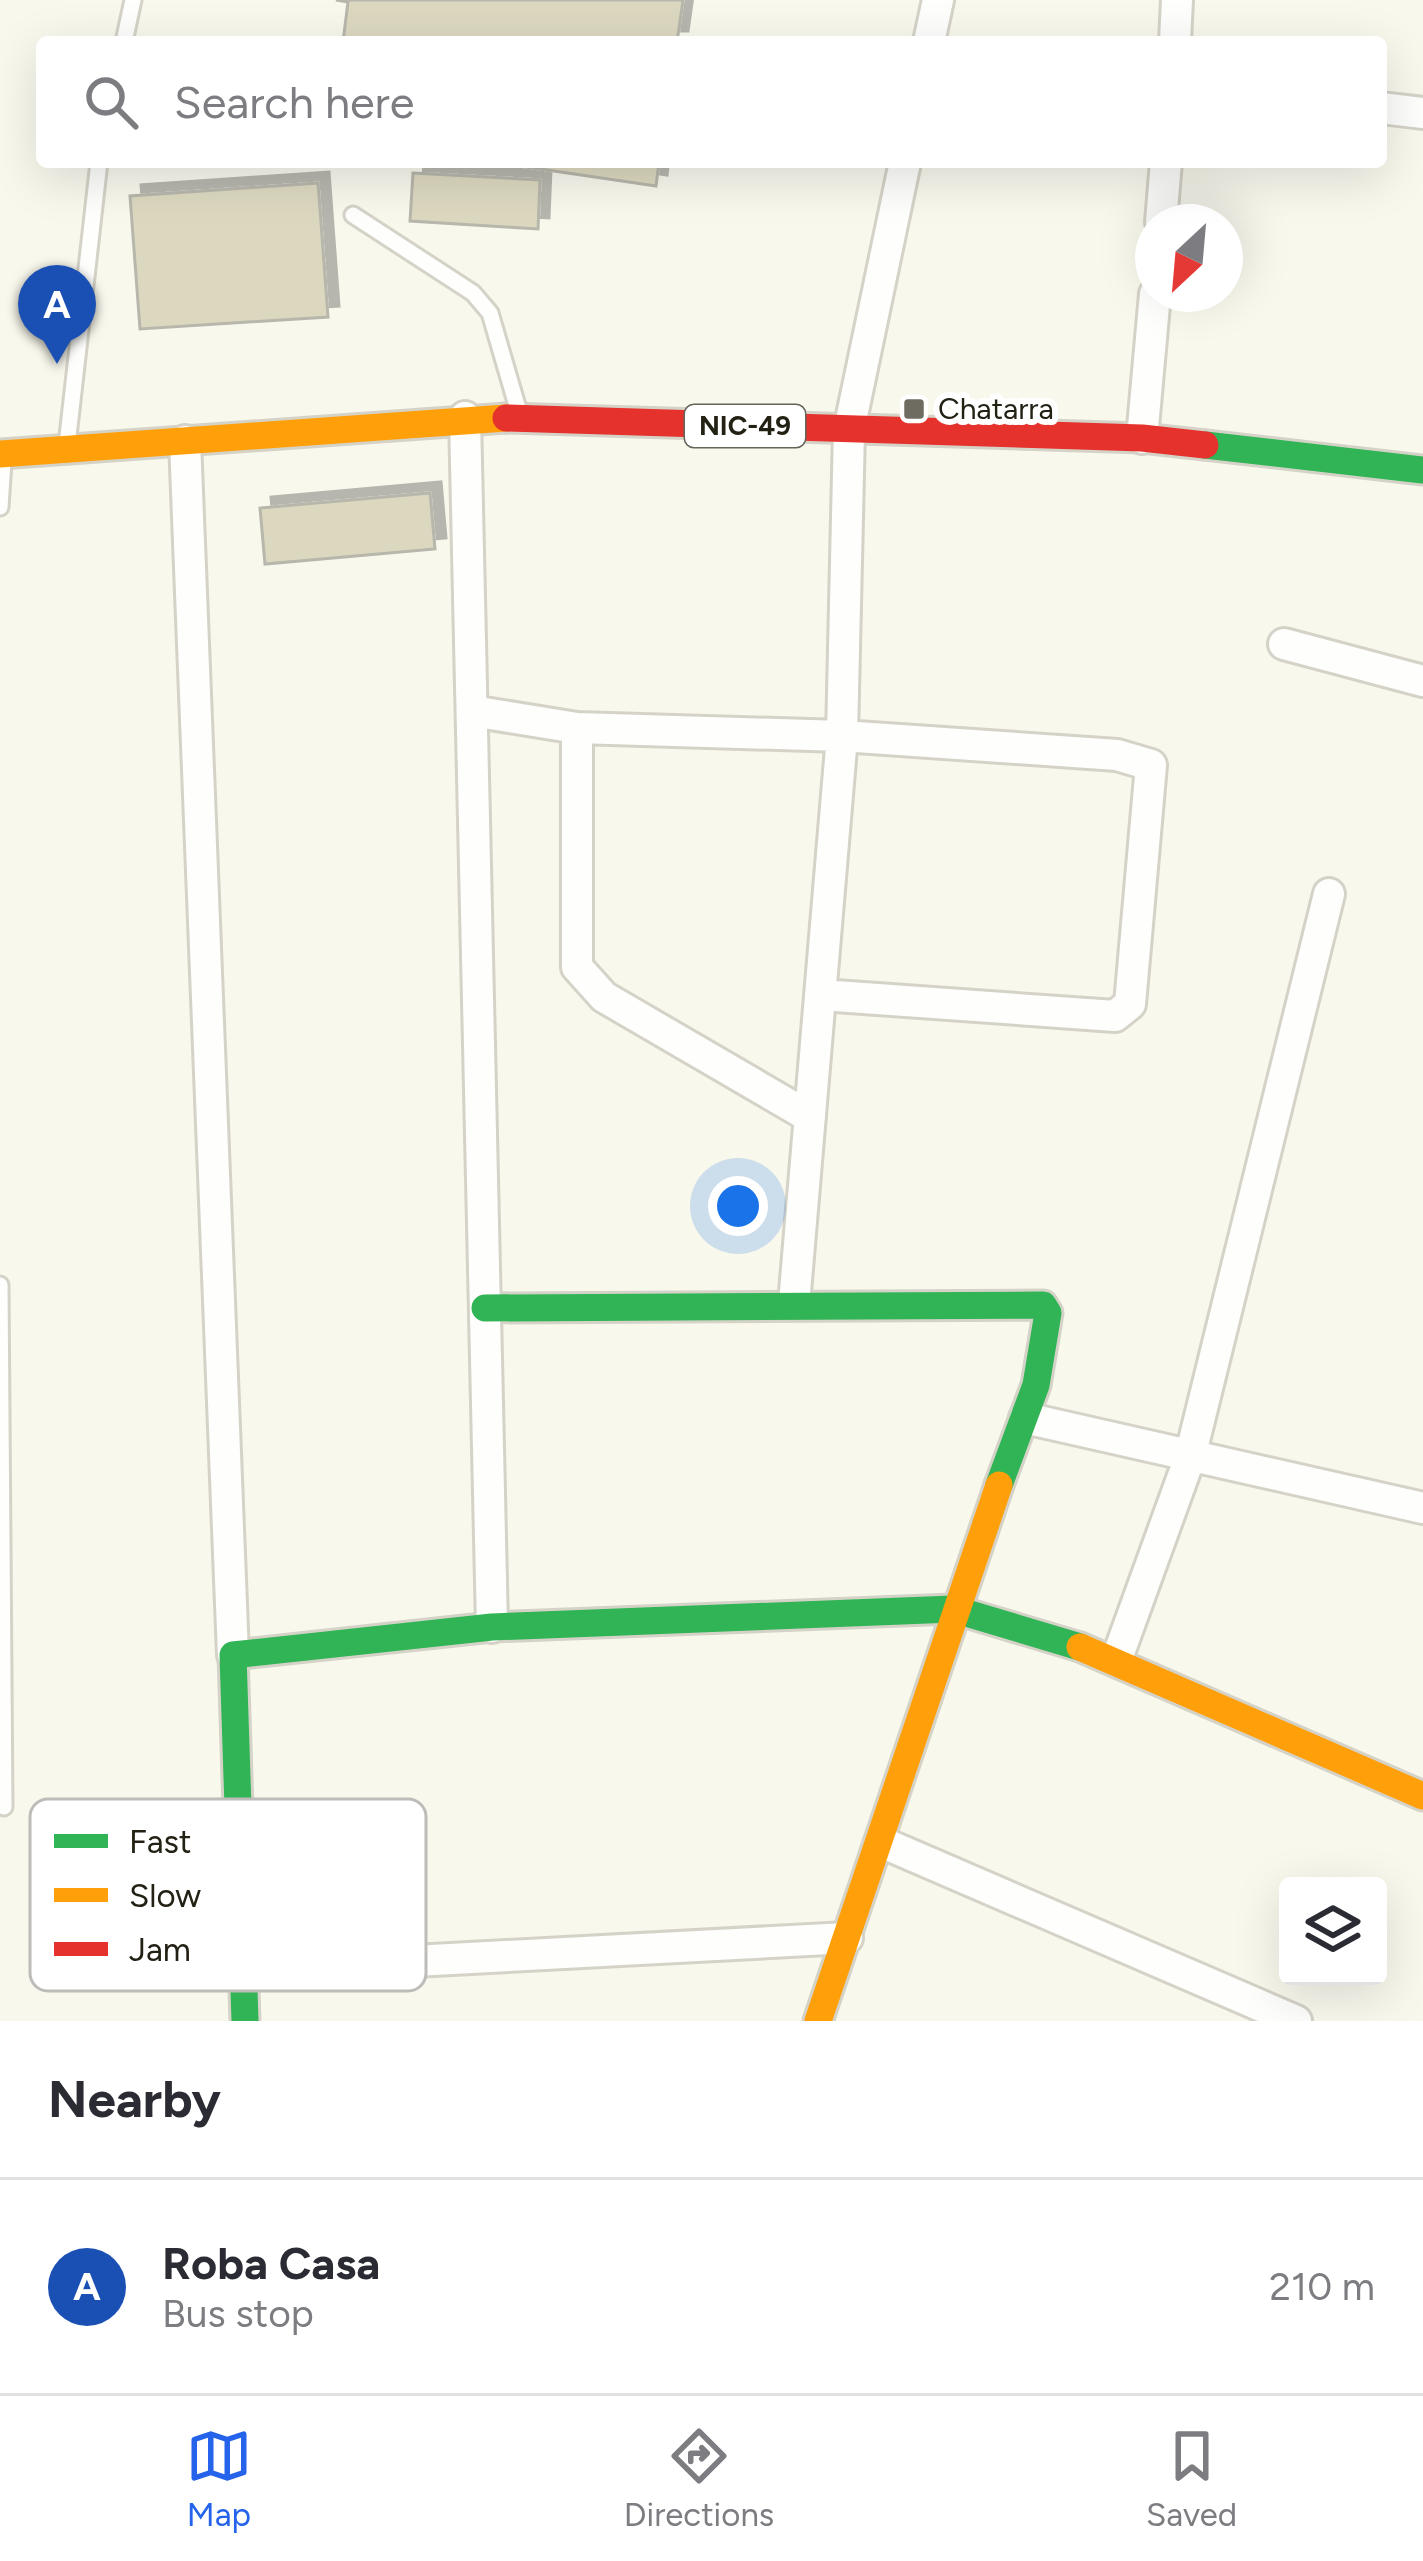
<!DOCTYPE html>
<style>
body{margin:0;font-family:Figtree,sans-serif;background:#f2f2f3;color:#2b2b33}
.controls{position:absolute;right:36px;bottom:36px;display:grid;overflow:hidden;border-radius:12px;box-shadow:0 12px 48px #0002}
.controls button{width:108px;height:108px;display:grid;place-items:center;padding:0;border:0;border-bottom:3px solid #e1e1e2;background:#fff;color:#2b2b33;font:60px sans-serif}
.compass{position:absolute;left:1135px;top:204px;width:108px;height:108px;border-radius:50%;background:#fff;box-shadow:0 12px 48px #0002;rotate:206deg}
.you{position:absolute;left:738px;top:1206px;width:42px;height:42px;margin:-30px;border:9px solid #fff;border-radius:50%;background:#1a73e8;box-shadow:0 0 0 18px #1a73e833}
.badge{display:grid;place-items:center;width:78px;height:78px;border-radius:50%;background:#2563eb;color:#fff;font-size:39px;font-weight:700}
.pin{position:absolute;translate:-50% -99px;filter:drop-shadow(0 3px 6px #0008)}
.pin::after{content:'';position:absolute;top:63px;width:42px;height:36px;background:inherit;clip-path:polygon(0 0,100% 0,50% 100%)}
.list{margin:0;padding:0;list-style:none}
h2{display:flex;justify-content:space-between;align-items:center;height:156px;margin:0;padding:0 48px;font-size:51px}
h2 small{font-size:39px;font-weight:400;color:#7c7c81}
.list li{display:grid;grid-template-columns:78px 1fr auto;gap:36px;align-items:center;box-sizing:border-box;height:216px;padding:0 48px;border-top:3px solid #e1e1e2}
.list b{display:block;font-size:45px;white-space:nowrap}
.list p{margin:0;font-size:39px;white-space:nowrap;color:#7c7c81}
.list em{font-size:39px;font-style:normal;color:#7c7c81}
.icon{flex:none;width:66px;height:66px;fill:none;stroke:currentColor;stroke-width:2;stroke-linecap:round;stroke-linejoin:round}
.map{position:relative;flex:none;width:1423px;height:2021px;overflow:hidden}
.search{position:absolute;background:#fff;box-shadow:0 12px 48px #0002;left:36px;right:36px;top:36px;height:132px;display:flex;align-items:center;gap:30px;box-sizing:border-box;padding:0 42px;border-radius:12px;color:#7c7c81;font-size:45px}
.sheet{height:372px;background:#fff}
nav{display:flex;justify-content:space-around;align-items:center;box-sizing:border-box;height:168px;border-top:3px solid #e1e1e2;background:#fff;font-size:33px;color:#7c7c81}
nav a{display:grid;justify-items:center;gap:6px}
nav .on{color:#2563eb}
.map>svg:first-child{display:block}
.building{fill:#dcd8c0;stroke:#b8b7ac;stroke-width:3;filter:url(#shadow)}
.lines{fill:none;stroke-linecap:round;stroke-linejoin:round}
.lane-casing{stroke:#d5d3c8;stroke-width:21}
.street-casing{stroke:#d5d3c8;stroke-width:36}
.fast-casing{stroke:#d5d3c8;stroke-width:33}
.slow-casing{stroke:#d5d3c8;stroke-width:33}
.jam-casing{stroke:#d5d3c8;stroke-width:33}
.lane{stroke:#fefefc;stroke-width:15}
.street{stroke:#fefefc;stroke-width:30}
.fast{stroke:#30b455;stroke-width:27}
.slow{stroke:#ff9f0a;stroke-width:27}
.jam{stroke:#e5322d;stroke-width:27}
.poi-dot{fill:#6e6c60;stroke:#fff;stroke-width:4.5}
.labels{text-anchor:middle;stroke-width:12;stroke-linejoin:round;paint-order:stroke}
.shield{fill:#fff;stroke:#65645a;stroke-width:3}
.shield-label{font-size:27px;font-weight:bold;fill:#232114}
.poi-label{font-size:30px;fill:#232114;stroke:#fff;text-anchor:start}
.key{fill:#fff;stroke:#bdbcb8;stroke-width:3}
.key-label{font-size:33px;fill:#232114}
</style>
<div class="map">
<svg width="1423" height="2021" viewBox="0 0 1423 2021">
<defs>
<filter id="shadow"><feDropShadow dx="11" dy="-11" stdDeviation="0" flood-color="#0004"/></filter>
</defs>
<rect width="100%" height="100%" fill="#f9f8ed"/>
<!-- building -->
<path class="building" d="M 336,0 L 683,0 L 677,42 L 343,42 L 348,2 Z
M 493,162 L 659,162 L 656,186 Z
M 413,173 L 540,180 L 538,229 L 410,221 Z
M 318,183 L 328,317 L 140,329 L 130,196 Z
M 430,493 L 435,549 L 265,564 L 260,508 Z"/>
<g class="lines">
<defs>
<path id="lane" d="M 124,42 L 133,0
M 353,215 L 473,293 L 490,313 L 518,409
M 67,445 L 99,162
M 0,507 L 3,462
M 0,1285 L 4,1807"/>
<path id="street" d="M 929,42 L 938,0
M 1175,42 L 1177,0
M 1381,108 L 1423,113
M 1161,222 L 1166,162
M 465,417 L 492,1627
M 1142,438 L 1155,294
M 185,441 L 233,1655
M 1284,644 L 1423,681
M 472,711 L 577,728 L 842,736 L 1117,755 L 1151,765 L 1130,1004 L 1115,1016 L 821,995
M 577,728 L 577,967 L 604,997 L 810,1117
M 794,1304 L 842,736 L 849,430 L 905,162
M 1025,1418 L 1423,1508
M 1116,1661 L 1190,1457 L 1329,894
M 881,1842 L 1296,2021
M 243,1970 L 847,1938"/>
<path id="fast" d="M 1205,445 L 1423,470
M 485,1308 L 1043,1305 L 1048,1313 L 1036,1385 L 999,1485
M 245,2021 L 233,1655 L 492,1627 L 953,1609 L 1080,1647"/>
<path id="slow" d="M 0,454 L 506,418
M 1080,1647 L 1423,1796
M 818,2021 L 999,1485"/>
<path id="jam" d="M 506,418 L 1142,438 L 1205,445"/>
</defs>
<!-- lane casing -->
<use href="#lane" class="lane-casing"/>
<!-- street casing -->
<use href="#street" class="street-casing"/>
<!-- fast casing -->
<use href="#fast" class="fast-casing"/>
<!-- slow casing -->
<use href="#slow" class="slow-casing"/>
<!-- jam casing -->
<use href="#jam" class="jam-casing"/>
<!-- lane -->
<use href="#lane" class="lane"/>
<!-- street -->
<use href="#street" class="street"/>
<!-- fast -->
<use href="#fast" class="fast"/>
<!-- slow -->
<use href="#slow" class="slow"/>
<!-- jam -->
<use href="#jam" class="jam"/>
</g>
<!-- markers -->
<rect class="poi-dot" x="902" y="397" width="24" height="24" rx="6"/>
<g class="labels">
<!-- shield labels -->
<rect class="shield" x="685" y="405" width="120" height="42" rx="9"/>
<g class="shield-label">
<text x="745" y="435">NIC-49</text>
</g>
<!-- poi labels -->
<g class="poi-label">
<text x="938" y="419">Chatarra</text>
</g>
</g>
<!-- legend -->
<rect x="30" y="1799" width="396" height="192" rx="18" class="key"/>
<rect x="54" y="1834" width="54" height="14" fill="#30b455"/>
<rect x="54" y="1888" width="54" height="14" fill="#ff9f0a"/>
<rect x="54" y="1942" width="54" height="14" fill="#e5322d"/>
<g class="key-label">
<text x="129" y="1853">Fast</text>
<text x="129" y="1907">Slow</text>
<text x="129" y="1961">Jam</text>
</g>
</svg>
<div class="controls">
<button><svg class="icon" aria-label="layers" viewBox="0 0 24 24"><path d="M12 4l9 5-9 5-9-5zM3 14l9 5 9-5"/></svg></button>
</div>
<svg class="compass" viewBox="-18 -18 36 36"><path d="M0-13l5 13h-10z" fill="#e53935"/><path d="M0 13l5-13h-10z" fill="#7c7c81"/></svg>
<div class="you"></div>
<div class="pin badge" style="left:57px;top:364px;background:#1a4fb4">A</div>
<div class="search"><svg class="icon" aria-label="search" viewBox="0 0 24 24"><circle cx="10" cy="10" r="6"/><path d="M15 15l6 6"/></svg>Search here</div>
</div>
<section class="sheet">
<h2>Nearby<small></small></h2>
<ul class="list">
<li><span class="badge" style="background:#1a4fb4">A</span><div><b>Roba Casa</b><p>Bus stop</p></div><em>210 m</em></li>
</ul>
</section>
<nav>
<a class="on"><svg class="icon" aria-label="map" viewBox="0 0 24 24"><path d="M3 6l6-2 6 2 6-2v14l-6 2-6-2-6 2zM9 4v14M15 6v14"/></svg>Map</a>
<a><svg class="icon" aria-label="directions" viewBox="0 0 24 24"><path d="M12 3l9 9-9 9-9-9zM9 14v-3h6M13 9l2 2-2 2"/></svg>Directions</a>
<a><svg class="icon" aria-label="saved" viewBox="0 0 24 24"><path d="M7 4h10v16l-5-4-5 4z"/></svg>Saved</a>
</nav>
